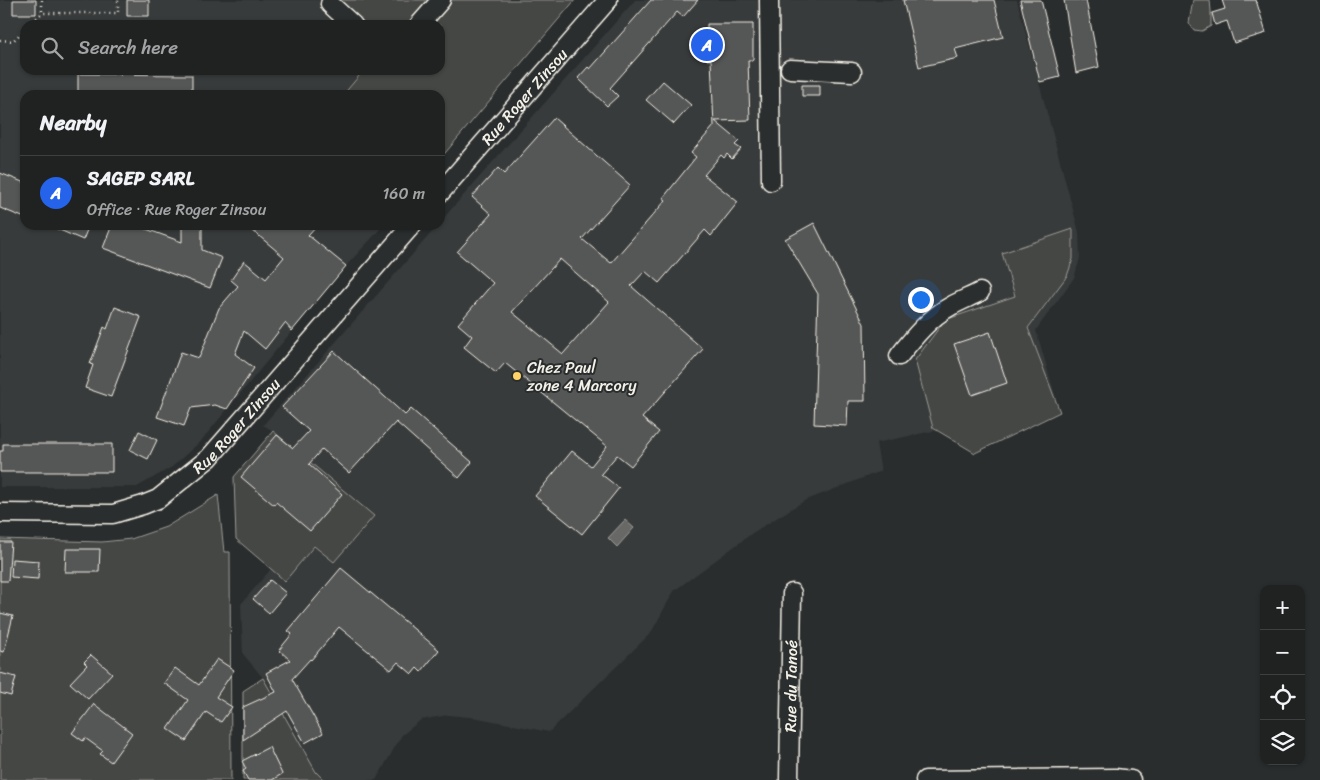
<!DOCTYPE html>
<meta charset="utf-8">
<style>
body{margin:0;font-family:Sriracha,sans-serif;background:#2d2f2f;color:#f1f3f6}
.controls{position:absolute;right:15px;bottom:15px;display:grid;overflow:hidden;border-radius:10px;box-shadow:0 1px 4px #0004}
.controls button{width:45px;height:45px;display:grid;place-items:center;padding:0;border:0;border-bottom:1px solid #3d3f40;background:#202222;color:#f1f3f6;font:25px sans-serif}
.you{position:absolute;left:920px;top:299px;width:18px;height:18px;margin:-12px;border:4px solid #fff;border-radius:50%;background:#1a73e8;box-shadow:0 0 0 8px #1a73e833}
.badge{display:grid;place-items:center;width:32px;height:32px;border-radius:50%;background:#2563eb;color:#fff;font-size:16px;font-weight:700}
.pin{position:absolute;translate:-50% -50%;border:2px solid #fff;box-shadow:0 1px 5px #0006}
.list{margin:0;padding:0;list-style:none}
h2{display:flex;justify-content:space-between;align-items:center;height:65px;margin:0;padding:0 20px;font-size:21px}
h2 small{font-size:16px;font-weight:400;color:#a2a4a5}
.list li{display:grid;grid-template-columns:32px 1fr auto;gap:15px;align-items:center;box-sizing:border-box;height:75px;padding:0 20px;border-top:1px solid #3d3f40}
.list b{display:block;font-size:19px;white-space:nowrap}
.list p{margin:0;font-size:16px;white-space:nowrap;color:#a2a4a5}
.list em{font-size:16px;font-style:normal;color:#a2a4a5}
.icon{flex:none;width:28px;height:28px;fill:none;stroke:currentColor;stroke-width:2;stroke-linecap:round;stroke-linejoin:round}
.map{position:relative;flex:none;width:1320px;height:780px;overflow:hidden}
.search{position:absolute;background:#202222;box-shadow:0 1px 4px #0004;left:20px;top:20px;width:425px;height:55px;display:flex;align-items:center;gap:12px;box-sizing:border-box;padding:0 18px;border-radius:15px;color:#a2a4a5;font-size:19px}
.panel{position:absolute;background:#202222;box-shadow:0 1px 4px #0004;left:20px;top:90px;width:425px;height:140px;border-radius:15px}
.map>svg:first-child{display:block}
.built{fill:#373a3a}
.green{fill:#444645;stroke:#9c9c96}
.water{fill:#676866;stroke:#9f9f9a}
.building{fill:#555756;stroke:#f4f1e8;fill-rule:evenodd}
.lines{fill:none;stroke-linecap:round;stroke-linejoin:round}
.minor-casing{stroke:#f4f1e8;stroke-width:21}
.path{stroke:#f4f1e8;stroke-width:2.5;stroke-dasharray:1 4;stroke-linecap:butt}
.minor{stroke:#2a2d2e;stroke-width:18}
.poi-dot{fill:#ffd166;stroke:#2a2d2e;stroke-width:2}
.labels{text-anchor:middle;stroke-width:4;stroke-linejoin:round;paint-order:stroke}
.street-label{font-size:16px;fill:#f4f1e8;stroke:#2a2d2e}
.poi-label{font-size:16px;fill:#f4f1e8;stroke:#2a2d2e;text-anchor:start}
</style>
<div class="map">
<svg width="1320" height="780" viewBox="0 0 1320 780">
<rect width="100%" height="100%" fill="#2a2d2e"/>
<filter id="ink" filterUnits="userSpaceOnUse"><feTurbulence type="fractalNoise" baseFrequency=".02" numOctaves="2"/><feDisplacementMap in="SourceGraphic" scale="10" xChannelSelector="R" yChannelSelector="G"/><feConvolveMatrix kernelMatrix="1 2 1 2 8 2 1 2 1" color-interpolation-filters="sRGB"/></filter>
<g filter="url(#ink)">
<!-- built -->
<path class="built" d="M 0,0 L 326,0 L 350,25 L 25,25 L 25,70 L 364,70 L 343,95 L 25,95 L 25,225 L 384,225 L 346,266 L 201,441 L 172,467 L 137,487 L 0,487 Z
M 635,0 L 1017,0 L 1079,232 L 1080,258 L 1074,278 L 1036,330 L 1060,412 L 975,453 L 938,430 L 876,443 L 881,471 L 804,501 L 754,532 L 674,591 L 651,633 L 549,732 L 478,718 L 448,715 L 421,720 L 402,735 L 376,780 L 324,780 L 316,772 L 263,678 L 243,654 L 241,604 L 271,569 L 285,580 L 315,546 L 334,562 L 373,517 L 273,431 L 263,425 L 438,225 L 440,225 L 440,222 Z"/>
<!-- green -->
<path class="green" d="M 332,0 L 431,0 L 409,25 L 361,25 Z
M 451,0 L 575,0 L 440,159 L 440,95 L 343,95 L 364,70 L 440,70 L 440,25 L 430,25 Z
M 1193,0 L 1210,0 L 1211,11 L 1211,26 L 1202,31 L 1194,30 L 1189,23 Z
M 1073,229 L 1073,259 L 1067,276 L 1028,328 L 1060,412 L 975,453 L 933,428 L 915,360 L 945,320 L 1015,296 L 1002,253 Z
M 273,431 L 374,516 L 334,562 L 314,546 L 285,581 L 236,539 L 234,477 Z
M 218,495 L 224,552 L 230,552 L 231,780 L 0,780 L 0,539 L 102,542 L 131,539 L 166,527 Z
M 263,678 L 316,772 L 324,780 L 243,780 L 243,691 Z"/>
<!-- water -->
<path class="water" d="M 625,520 L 634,528 L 617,547 L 608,538 Z"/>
<!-- building -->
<path class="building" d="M 13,0 L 36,0 L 36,14 L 13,14 Z
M 127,0 L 149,0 L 149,16 L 127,16 Z
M 651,0 L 698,0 L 683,17 L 677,12 L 610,88 L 618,96 L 607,106 L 578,78 L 588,67 L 590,69 Z
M 903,0 L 994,0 L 1003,37 L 955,49 L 958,58 L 919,67 Z
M 1020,0 L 1041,0 L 1060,77 L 1040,82 Z
M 1064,0 L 1086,0 L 1099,67 L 1076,73 Z
M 1222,0 L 1256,0 L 1266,33 L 1234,43 L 1227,21 L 1215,25 L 1212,13 L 1225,9 Z
M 707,24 L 753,24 L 753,60 L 748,60 L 750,120 L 715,121 L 739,141 L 735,145 L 741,149 L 732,159 L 727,154 L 724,158 L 721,155 L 704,175 L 738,202 L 711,236 L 705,230 L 659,283 L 645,271 L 631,286 L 703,349 L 642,418 L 659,432 L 631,466 L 617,455 L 601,474 L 619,488 L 582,534 L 535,496 L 572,451 L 591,466 L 607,446 L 505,363 L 496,373 L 464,347 L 472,336 L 458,324 L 493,283 L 457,252 L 491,214 L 472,197 L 498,168 L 504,174 L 554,118 L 630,185 L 582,239 L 611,263 L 666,200 L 663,198 L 696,157 L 691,153 L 714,126 L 711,60 L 707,60 ZM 560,259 L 609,302 L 563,354 L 512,312 Z
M 78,74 L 192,75 L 192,95 L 78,95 Z
M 663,81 L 691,105 L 674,124 L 646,100 Z
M 802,85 L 820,85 L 820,96 L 802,96 Z
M 0,173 L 25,183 L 25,218 L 0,208 Z
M 814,223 L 864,324 L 865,401 L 848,401 L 847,426 L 814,424 L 818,294 L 785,239 Z
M 48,225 L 89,225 L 83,240 Z
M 112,225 L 135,225 L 182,242 L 182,225 L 202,225 L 202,250 L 222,258 L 210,288 L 103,248 Z
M 246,225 L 317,225 L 308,235 L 346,266 L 292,331 L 285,323 L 265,349 L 244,331 L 235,354 L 254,368 L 227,409 L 215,405 L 191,408 L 184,426 L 157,417 L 181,352 L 199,358 L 219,308 L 238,286 L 231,280 L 244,261 L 266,279 L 284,257 Z
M 115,307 L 141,317 L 111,397 L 85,388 L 93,365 L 90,364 L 104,327 L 107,329 Z
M 990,332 L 1007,383 L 972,395 L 954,344 Z
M 334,351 L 405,415 L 411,409 L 472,462 L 459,478 L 396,422 L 349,473 L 322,449 L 309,464 L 342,494 L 310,531 L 276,502 L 274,505 L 241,477 L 277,435 L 293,448 L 309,431 L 282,407 Z
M 139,431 L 157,440 L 148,459 L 130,450 Z
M 3,444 L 112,444 L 112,472 L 0,472 L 0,451 L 3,451 Z
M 0,542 L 11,542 L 8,581 L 0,581 Z
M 66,549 L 100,549 L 99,572 L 65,572 Z
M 12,559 L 39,561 L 38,579 L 11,577 Z
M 341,568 L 439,650 L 421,672 L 417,668 L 412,674 L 398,662 L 391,670 L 339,627 L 311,660 L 310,659 L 292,679 L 323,733 L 305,743 L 287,711 L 243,740 L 243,707 L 276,692 L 266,673 L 290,660 L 279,650 L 292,634 L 288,631 Z
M 270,580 L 286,593 L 269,613 L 253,599 Z
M 0,613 L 13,616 L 4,652 L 0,651 Z
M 91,655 L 112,673 L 88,699 L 70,683 L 87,665 L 84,662 Z
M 217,659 L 234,670 L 216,697 L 232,707 L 221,722 L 206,712 L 186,741 L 168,729 L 188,700 L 164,683 L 175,668 L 199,685 Z
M 0,673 L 16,677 L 11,696 L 0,693 Z
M 94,704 L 132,733 L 111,762 L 100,754 L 103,751 L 85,738 L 83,741 L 72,733 Z
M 269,747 L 282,774 L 272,780 L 248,780 L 243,771 L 246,769 L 242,761 Z"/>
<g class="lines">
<defs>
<g id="minor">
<path d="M 769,0 L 771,181"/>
<path d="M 330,4 L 353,25"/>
<path d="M 419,25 L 441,0"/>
<path d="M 790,69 L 852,72"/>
<path id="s1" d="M 440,193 L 608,0"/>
<path d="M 899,356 C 913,338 930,317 951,306 C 960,301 970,297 980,292"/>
<path id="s2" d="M 0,513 L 113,514 L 143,505 L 158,499 L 209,458 L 412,225"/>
<path id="s3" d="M 789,780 L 792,593"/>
<path d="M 925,780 L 1115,778 L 1131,780"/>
</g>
</defs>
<!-- minor casing -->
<use href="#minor" class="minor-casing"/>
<!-- path -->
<path class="path" d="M 42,0 L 42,13
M 29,25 L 42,13 L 118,13 L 118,0
M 0,40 L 13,41 L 25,29"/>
<!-- minor -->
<use href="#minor" class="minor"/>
</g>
</g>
<!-- markers -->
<circle class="poi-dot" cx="517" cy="376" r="5"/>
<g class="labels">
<!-- street labels -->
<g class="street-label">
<text dy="6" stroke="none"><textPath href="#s1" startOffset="128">Rue Roger Zinsou</textPath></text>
<text dy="6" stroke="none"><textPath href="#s2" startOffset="268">Rue Roger Zinsou</textPath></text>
<text dy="6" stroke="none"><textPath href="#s3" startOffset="94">Rue du Tanoé</textPath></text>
</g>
<!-- poi labels -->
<g class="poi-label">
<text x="527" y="373">Chez Paul<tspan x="527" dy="18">zone 4 Marcory</tspan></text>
</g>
</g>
</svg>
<div class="controls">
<button>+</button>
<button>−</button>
<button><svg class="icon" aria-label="locate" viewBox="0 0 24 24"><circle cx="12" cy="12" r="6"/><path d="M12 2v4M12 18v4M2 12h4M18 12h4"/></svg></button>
<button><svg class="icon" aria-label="layers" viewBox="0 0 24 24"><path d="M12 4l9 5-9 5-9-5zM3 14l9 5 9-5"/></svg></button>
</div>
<div class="you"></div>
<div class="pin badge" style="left:707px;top:45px">A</div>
<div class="search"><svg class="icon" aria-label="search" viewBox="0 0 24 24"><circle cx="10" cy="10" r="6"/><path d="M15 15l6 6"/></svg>Search here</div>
<section class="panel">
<h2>Nearby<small></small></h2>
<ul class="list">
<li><span class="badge">A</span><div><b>SAGEP SARL</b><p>Office · Rue Roger Zinsou</p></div><em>160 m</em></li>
</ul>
</section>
</div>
